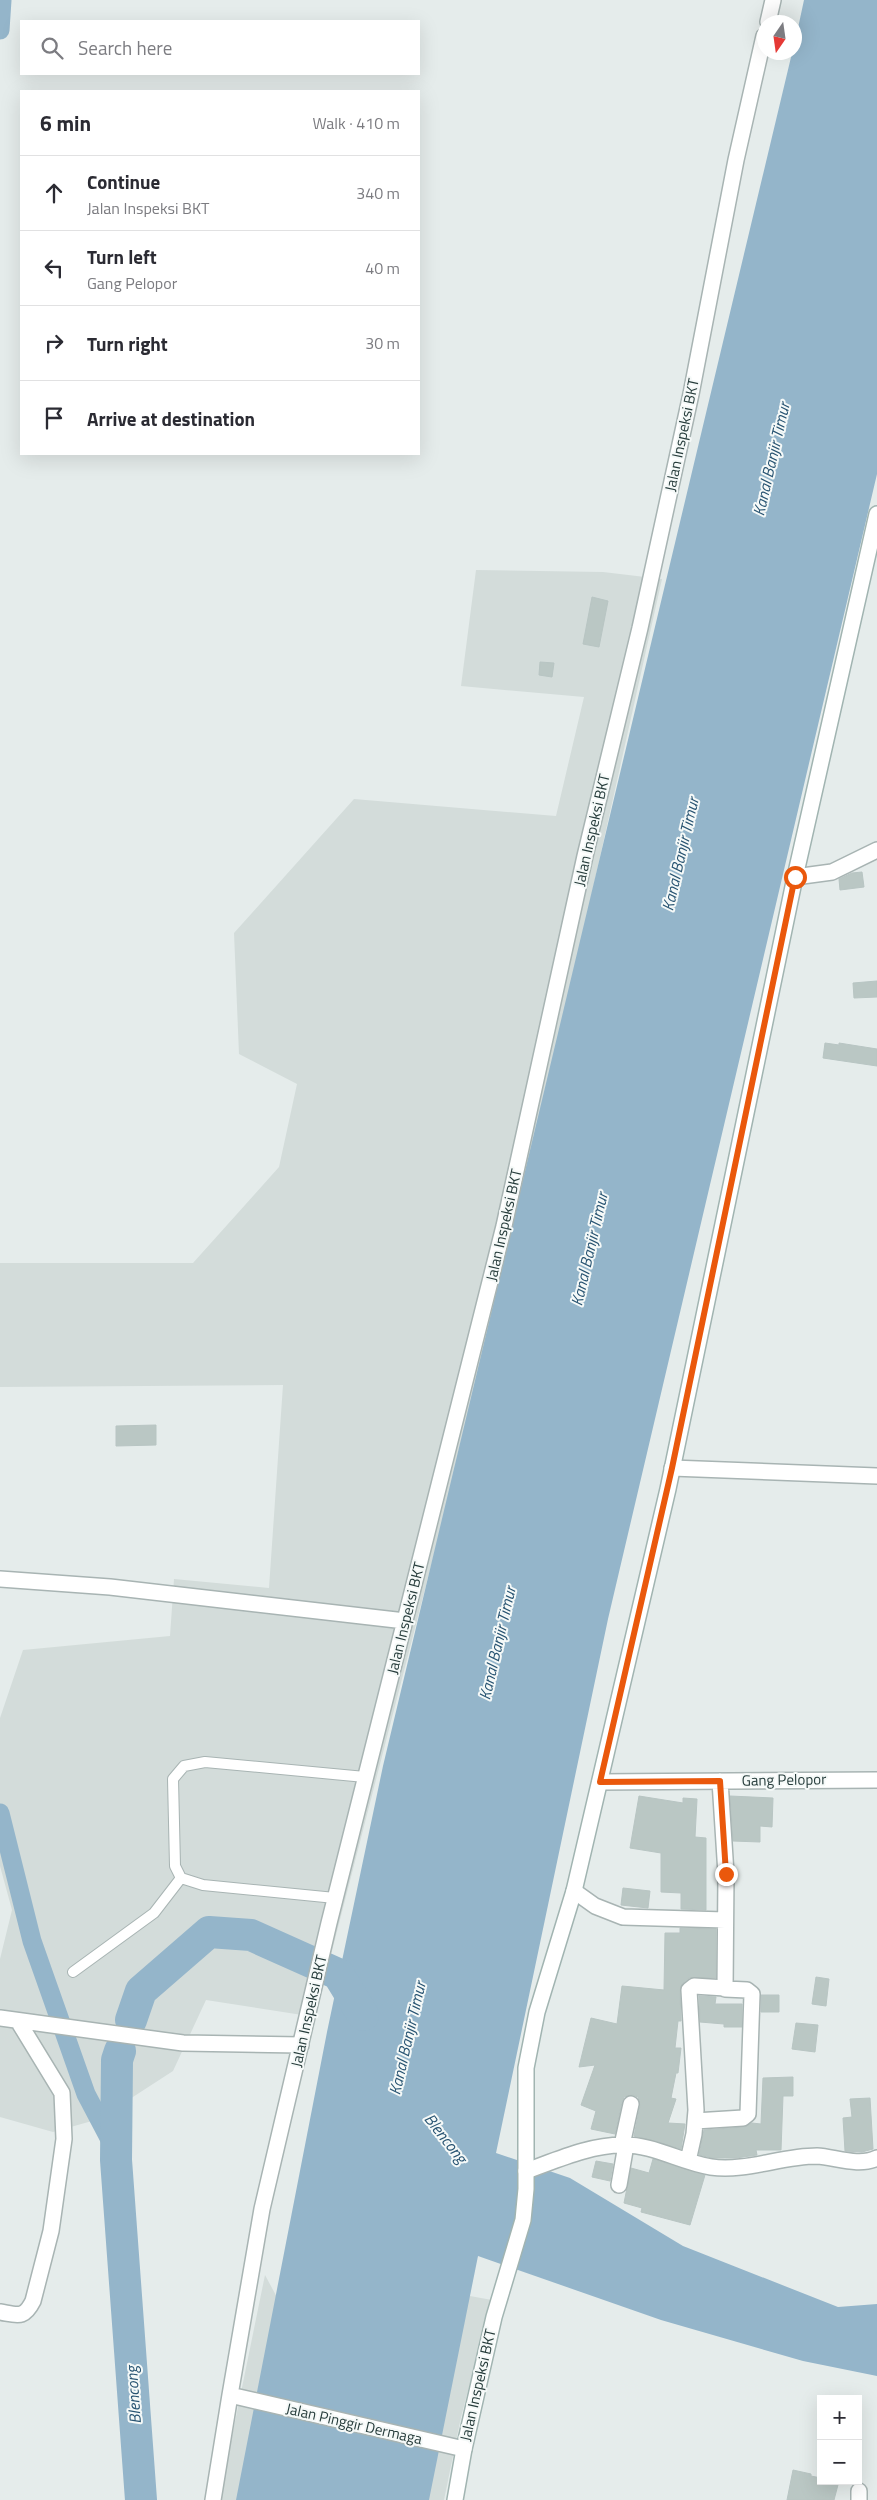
<!DOCTYPE html>
<meta charset="utf-8">
<style>
body{margin:0;font-family:"Titillium Web",sans-serif;background:#f7f7f7;color:#2b2b33}
.controls{position:absolute;right:15px;bottom:15px;display:grid;overflow:hidden;border-radius:0px;box-shadow:0 5px 20px #0002}
.controls button{width:45px;height:45px;display:grid;place-items:center;padding:0;border:0;border-bottom:1px solid #e1e1e2;background:#fff;color:#2b2b33;font:25px sans-serif}
.compass{position:absolute;left:757px;top:15px;width:45px;height:45px;border-radius:50%;background:#fff;box-shadow:0 5px 20px #0002;rotate:193deg}
.stop{position:absolute;width:15px;height:15px;margin:-11px;border:4px solid #ea580c;border-radius:50%;background:#fff}
.stop.end{background:#ea580c;border-color:#fff;box-shadow:0 1px 5px #0008}
.list{margin:0;padding:0;list-style:none}
h2{display:flex;justify-content:space-between;align-items:center;height:65px;margin:0;padding:0 20px;font-size:21px}
h2 small{font-size:16px;font-weight:400;color:#7c7c81}
.list li{display:grid;grid-template-columns:32px 1fr auto;gap:15px;align-items:center;box-sizing:border-box;height:75px;padding:0 20px;border-top:1px solid #e1e1e2}
.list b{display:block;font-size:19px;white-space:nowrap}
.list p{margin:0;font-size:16px;white-space:nowrap;color:#7c7c81}
.list em{font-size:16px;font-style:normal;color:#7c7c81}
.icon{flex:none;width:28px;height:28px;fill:none;stroke:currentColor;stroke-width:2;stroke-linecap:round;stroke-linejoin:round}
.map{position:relative;flex:none;width:877px;height:2500px;overflow:hidden}
.search{position:absolute;background:#fff;box-shadow:0 5px 20px #0002;left:20px;top:20px;width:400px;height:55px;display:flex;align-items:center;gap:12px;box-sizing:border-box;padding:0 18px;border-radius:0px;color:#7c7c81;font-size:19px}
.panel{position:absolute;background:#fff;box-shadow:0 5px 20px #0002;left:20px;top:90px;width:400px;height:365px;border-radius:0px}
.map>svg:first-child{display:block}
.built{fill:#d3dcda}
.water{fill:#94b5ca}
.lines{fill:none;stroke-linecap:round;stroke-linejoin:round}
.canal{stroke:#94b5ca;stroke-width:19}
.river{stroke:#94b5ca;stroke-width:32}
.building{fill:#bac7c4;stroke:#b8c5c3}
.lane-casing{stroke:#a8b4b3;stroke-width:12}
.street-casing{stroke:#a8b4b3;stroke-width:18}
.secondary-casing{stroke:#a1b4b1;stroke-width:18}
.lane{stroke:#fff;stroke-width:10}
.street{stroke:#fff;stroke-width:15}
.secondary{stroke:#fff;stroke-width:15}
.route{stroke:#ea580c;stroke-width:6}
.labels{text-anchor:middle;stroke-width:4;stroke-linejoin:round;paint-order:stroke}
.street-label{font-size:15px;fill:#263c3b;stroke:#f5f9f8}
.water-label{font-size:16px;font-style:italic;fill:#275371;stroke:#f5f9f8}
</style>
<div class="map">
<svg width="877" height="2500" viewBox="0 0 877 2500">
<rect width="100%" height="100%" fill="#e5eceb"/>
<!-- built -->
<path class="built" d="M 476,570 L 603,572 L 662,579 L 513,1247 L 315,2017 L 206,2000 L 173,2071 L 99,2119 L 53,2132 L 0,2117 L 0,1959 L 12,1910 L 0,1866 L 0,1718 L 23,1650 L 170,1636 L 174,1579 L 269,1588 L 283,1385 L 0,1387 L 0,1263 L 193,1263 L 279,1167 L 297,1084 L 239,1054 L 234,933 L 354,799 L 556,816 L 584,697 L 461,686 Z
M 265,2275 L 300,2340 L 438,2337 L 470,2296 L 492,2300 L 461,2417 L 444,2500 L 219,2500 Z"/>
<!-- water -->
<path class="water" d="M 804,0 L 877,0 L 877,474 L 608,1619 L 496,2153 L 570,2178 L 683,2246 L 838,2307 L 877,2304 L 877,2376 L 803,2361 L 661,2320 L 478,2256 L 429,2500 L 236,2500 L 327,2032 L 383,1766 L 792,53 L 794,52 L 795,42 Z"/>
<g class="lines">
<!-- canal -->
<path class="canal" d="M 0,30 L 2,0
M 0,1813 L 32,1941 L 86,2094 L 116,2151"/>
<!-- river -->
<path class="river" d="M 131,2020 L 141,1991 L 209,1932 L 251,1935 L 338,1974 L 363,2015
M 120,2051 L 117,2060 L 116,2160 L 141,2500"/>
</g>
<!-- building -->
<path class="building" d="M 592,597 L 608,601 L 599,647 L 583,644 Z
M 540,662 L 554,663 L 552,677 L 539,675 Z
M 862,872 L 864,887 L 840,890 L 839,879 L 852,873 Z
M 877,981 L 877,997 L 854,998 L 853,983 Z
M 825,1043 L 839,1045 L 839,1043 L 877,1049 L 877,1066 L 823,1058 Z
M 156,1425 L 156,1445 L 116,1446 L 116,1426 Z
M 639,1796 L 683,1803 L 683,1798 L 697,1799 L 695,1837 L 706,1838 L 706,1910 L 681,1909 L 681,1893 L 661,1892 L 661,1853 L 630,1848 Z
M 730,1796 L 773,1798 L 772,1827 L 760,1826 L 760,1842 L 733,1841 Z
M 623,1888 L 650,1891 L 648,1908 L 621,1905 Z
M 680,1928 L 716,1929 L 716,1978 L 689,1978 L 683,1983 L 680,1990 L 681,2021 L 678,2021 L 675,2048 L 681,2048 L 678,2073 L 676,2073 L 671,2098 L 676,2099 L 668,2123 L 685,2124 L 681,2149 L 634,2136 L 640,2106 L 638,2097 L 633,2095 L 624,2097 L 622,2102 L 615,2134 L 591,2129 L 596,2111 L 581,2105 L 595,2065 L 579,2067 L 591,2018 L 617,2024 L 622,1986 L 664,1990 L 665,1933 L 680,1933 Z
M 816,1977 L 829,1979 L 826,2006 L 812,2004 Z
M 761,1995 L 779,1995 L 779,2012 L 761,2012 Z
M 699,1996 L 716,1997 L 715,2004 L 742,2004 L 742,2027 L 724,2027 L 724,2024 L 700,2022 Z
M 796,2023 L 818,2025 L 815,2052 L 792,2049 Z
M 793,2077 L 793,2096 L 783,2096 L 781,2150 L 756,2150 L 757,2155 L 736,2158 L 712,2158 L 699,2155 L 704,2130 L 744,2127 L 752,2123 L 761,2124 L 763,2078 Z
M 870,2098 L 873,2149 L 862,2152 L 845,2151 L 843,2118 L 852,2117 L 850,2099 Z
M 653,2159 L 705,2175 L 690,2225 L 641,2212 L 642,2208 L 624,2203 L 631,2168 L 649,2173 Z
M 596,2161 L 613,2164 L 610,2181 L 592,2177 Z
M 793,2470 L 811,2474 L 811,2476 L 821,2478 L 821,2481 L 839,2481 L 834,2500 L 787,2500 Z"/>
<g class="lines">
<defs>
<path id="lane" d="M 181,1878 L 203,1885 L 335,1898
M 73,1972 L 154,1913 L 181,1878 L 175,1866 L 173,1779 L 184,1766 L 205,1762 L 365,1777"/>
<path id="street" d="M 768,22 L 773,0
M 795,877 L 832,872 L 877,850
M 672,1468 L 877,1476
M 0,1579 L 110,1587 L 405,1621
M 600,1782 L 877,1780
M 574,1891 L 595,1906 L 623,1917 L 725,1920
M 0,2018 L 183,2043 L 301,2045
M 695,2121 L 743,2118 L 748,2114 L 752,1994 L 747,1990 L 725,1989 L 726,1874 L 720,1781
M 622,2145 L 631,2104
M 688,2161 L 694,2134 L 696,2110 L 689,1990 L 694,1986 L 725,1988
M 526,2171 C 557,2160 590,2145 622,2145 C 653,2144 680,2162 711,2167 C 746,2172 781,2156 817,2156 C 835,2157 859,2167 877,2158
M 619,2185 L 626,2145
M 0,2312 C 18,2315 24,2319 33,2301 L 51,2231 L 64,2139 L 62,2093 L 18,2021
M 464,2449 L 230,2395 L 262,2209 L 329,1923 L 504,1226 L 585,856 L 640,628 L 691,394 L 736,160 L 764,36
M 213,2500 L 230,2395
M 859,2500 L 859,2491"/>
<path id="secondary" d="M 455,2500 L 464,2449 L 494,2317 L 523,2220 L 526,2189 L 526,2068 L 537,2012 L 574,1891 L 668,1489 L 795,877 L 877,514"/>
</defs>
<!-- lane casing -->
<use href="#lane" class="lane-casing"/>
<!-- street casing -->
<use href="#street" class="street-casing"/>
<!-- secondary casing -->
<use href="#secondary" class="secondary-casing"/>
<!-- lane -->
<use href="#lane" class="lane"/>
<!-- street -->
<use href="#street" class="street"/>
<!-- secondary -->
<use href="#secondary" class="secondary"/>
</g>
<g class="lines">
<!-- route -->
<path class="route" d="M 726,1874 L 720,1781 L 600,1782 L 672,1468 L 795,877"/>
</g>
<g class="labels">
<!-- street labels -->
<g class="street-label">
<text transform="translate(682 435) rotate(-78)" y="5">Jalan Inspeksi BKT</text>
<text transform="translate(592 830) rotate(-77)" y="5">Jalan Inspeksi BKT</text>
<text transform="translate(504 1225) rotate(-77)" y="5">Jalan Inspeksi BKT</text>
<text transform="translate(406 1618) rotate(-76)" y="5">Jalan Inspeksi BKT</text>
<text transform="translate(784 1780) rotate(-1)" y="5">Gang Pelopor</text>
<text transform="translate(309 2011) rotate(-77)" y="5">Jalan Inspeksi BKT</text>
<text transform="translate(478 2385) rotate(-77)" y="5">Jalan Inspeksi BKT</text>
<text transform="translate(354 2424) rotate(13)" y="5">Jalan Pinggir Dermaga</text>
</g>
<!-- water labels -->
<g class="water-label">
<text transform="translate(771 459) rotate(-77)" y="6">Kanal Banjir Timur</text>
<text transform="translate(680 854) rotate(-77)" y="6">Kanal Banjir Timur</text>
<text transform="translate(589 1249) rotate(-77)" y="6">Kanal Banjir Timur</text>
<text transform="translate(497 1643) rotate(-77)" y="6">Kanal Banjir Timur</text>
<text transform="translate(407 2038) rotate(-77)" y="6">Kanal Banjir Timur</text>
<text transform="translate(446 2138) rotate(52)" y="6">Blencong</text>
<text transform="translate(133 2395) rotate(-94)" y="6">Blencong</text>
</g>
</g>
</svg>
<div class="controls">
<button>+</button>
<button>−</button>
</div>
<svg class="compass" viewBox="-18 -18 36 36"><path d="M0-13l5 13h-10z" fill="#e53935"/><path d="M0 13l5-13h-10z" fill="#7c7c81"/></svg>
<div class="stop" style="left:795px;top:877px"></div>
<div class="stop end" style="left:726px;top:1874px"></div>
<div class="search"><svg class="icon" aria-label="search" viewBox="0 0 24 24"><circle cx="10" cy="10" r="6"/><path d="M15 15l6 6"/></svg>Search here</div>
<section class="panel">
<h2>6 min<small>Walk · 410 m</small></h2>
<ul class="list">
<li><svg class="icon" aria-label="ahead" viewBox="0 0 24 24"><path d="M12 20V5M6 11l6-6 6 6"/></svg><div><b>Continue</b><p>Jalan Inspeksi BKT</p></div><em>340 m</em></li>
<li><svg class="icon" aria-label="left" viewBox="0 0 24 24"><path d="M17 20v-9H6M10 6l-5 5 5 5"/></svg><div><b>Turn left</b><p>Gang Pelopor</p></div><em>40 m</em></li>
<li><svg class="icon" aria-label="right" viewBox="0 0 24 24"><path d="M7 20v-9h11M14 6l5 5-5 5"/></svg><div><b>Turn right</b></div><em>30 m</em></li>
<li><svg class="icon" aria-label="arrive" viewBox="0 0 24 24"><path d="M6 21V4h12l-3 4 3 4H6"/></svg><div><b>Arrive at destination</b></div></li>
</ul>
</section>
</div>
